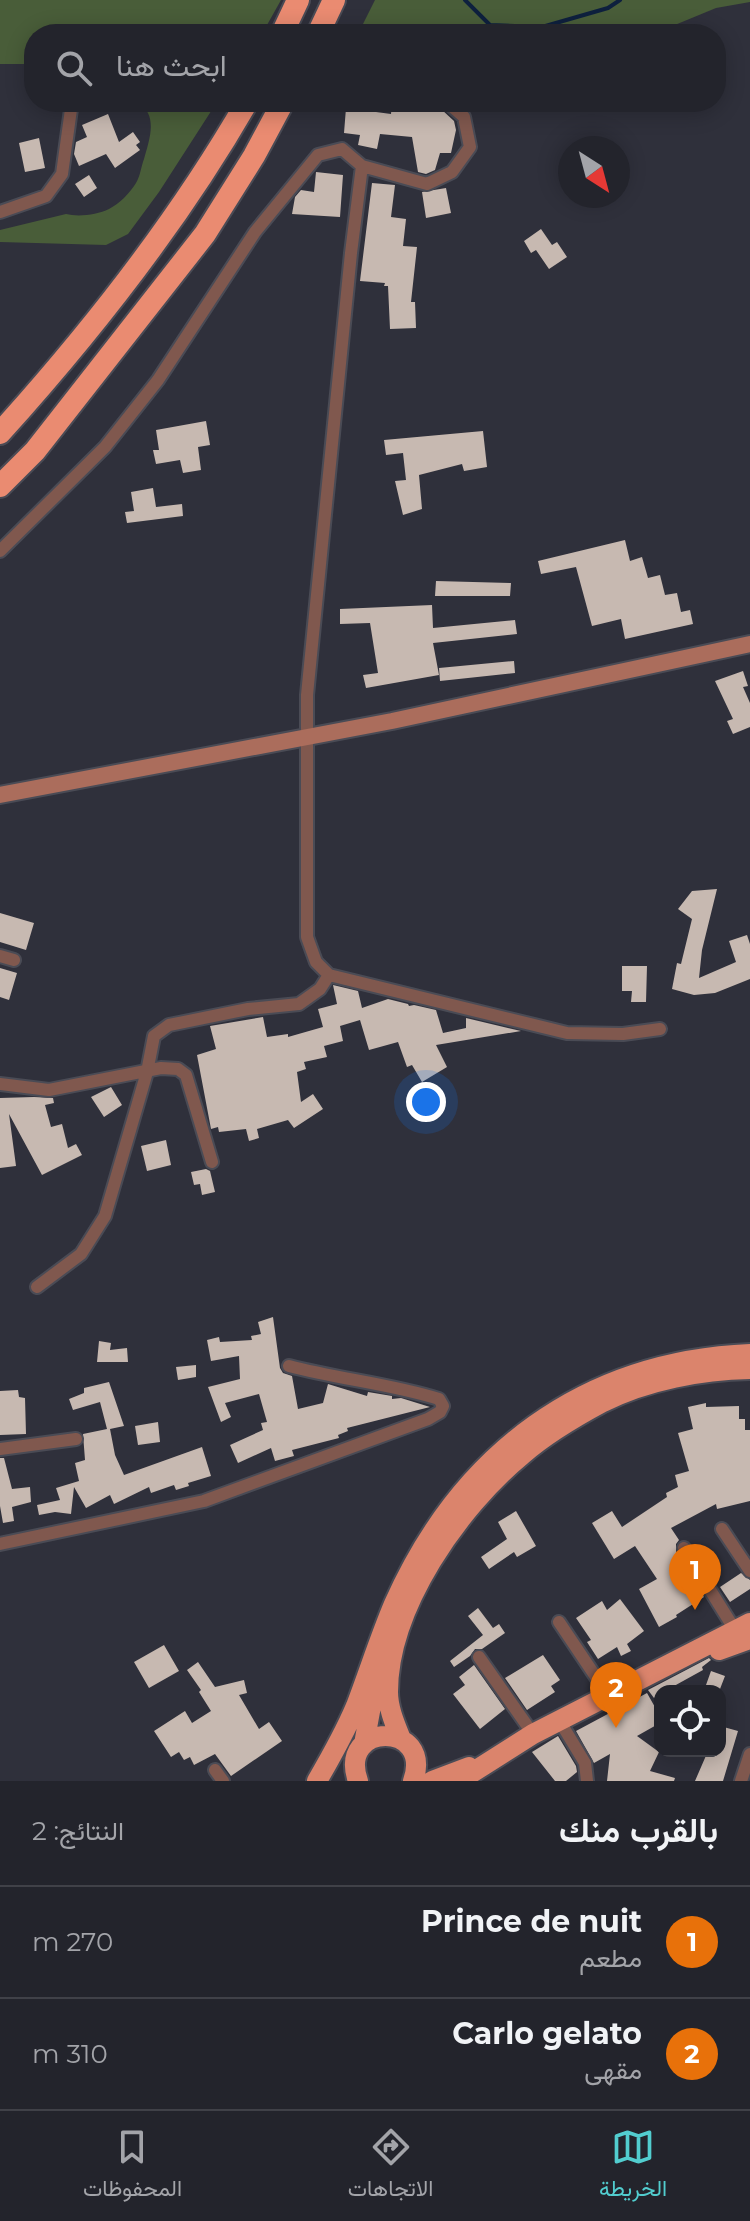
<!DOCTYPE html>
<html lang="ar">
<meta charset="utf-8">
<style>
body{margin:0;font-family:Montserrat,Vazirmatn,sans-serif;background:#2f3038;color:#f1f3f6;direction:rtl}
.controls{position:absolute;right:24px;bottom:24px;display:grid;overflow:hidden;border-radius:16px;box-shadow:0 4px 20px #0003}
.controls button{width:72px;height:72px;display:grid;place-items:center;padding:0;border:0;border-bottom:2px solid #404148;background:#23242c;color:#f1f3f6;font:40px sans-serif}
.compass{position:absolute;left:558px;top:136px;width:72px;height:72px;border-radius:50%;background:#23242c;box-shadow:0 4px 20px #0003;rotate:144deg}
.you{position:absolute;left:426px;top:1102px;width:28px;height:28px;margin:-20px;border:6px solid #fff;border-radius:50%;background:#1a73e8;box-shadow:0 0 0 12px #1a73e833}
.badge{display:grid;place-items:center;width:52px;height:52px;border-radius:50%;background:#52cdcf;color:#fff;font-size:26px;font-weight:700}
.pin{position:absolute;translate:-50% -66px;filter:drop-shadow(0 2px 4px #0008)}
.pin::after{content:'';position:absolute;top:42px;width:28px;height:24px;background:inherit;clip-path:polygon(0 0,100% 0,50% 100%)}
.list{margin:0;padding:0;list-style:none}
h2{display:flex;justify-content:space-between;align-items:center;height:104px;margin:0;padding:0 32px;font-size:34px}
h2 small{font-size:26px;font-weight:400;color:#a3a4a9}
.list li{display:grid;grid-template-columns:52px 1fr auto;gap:24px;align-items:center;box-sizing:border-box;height:112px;padding:0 32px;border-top:2px solid #404148}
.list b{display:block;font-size:30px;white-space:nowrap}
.list p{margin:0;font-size:26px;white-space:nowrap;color:#a3a4a9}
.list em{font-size:26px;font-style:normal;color:#a3a4a9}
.icon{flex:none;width:44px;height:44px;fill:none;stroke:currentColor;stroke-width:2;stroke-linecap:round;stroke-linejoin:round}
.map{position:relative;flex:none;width:750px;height:1781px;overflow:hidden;direction:ltr}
.search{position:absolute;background:#23242c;box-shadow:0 4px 20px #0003;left:24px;right:24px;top:24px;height:88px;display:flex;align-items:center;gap:20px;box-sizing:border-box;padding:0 28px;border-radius:32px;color:#a3a4a9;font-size:30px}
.sheet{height:328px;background:#23242c}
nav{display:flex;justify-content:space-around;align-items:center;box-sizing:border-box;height:112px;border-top:2px solid #404148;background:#23242c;font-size:22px;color:#a3a4a9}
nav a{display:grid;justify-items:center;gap:4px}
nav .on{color:#52cdcf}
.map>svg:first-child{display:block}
.green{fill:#495d39}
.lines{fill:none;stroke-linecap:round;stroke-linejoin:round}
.stream{stroke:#0e203e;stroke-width:4}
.building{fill:#c7b9b1}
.minor-casing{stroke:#4a4b55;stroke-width:16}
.secondary-casing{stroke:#4a4b55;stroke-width:20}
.trunk-casing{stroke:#4a4b55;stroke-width:24}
.motorway-casing{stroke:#4a4b55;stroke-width:26}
.minor{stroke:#80584e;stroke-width:12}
.secondary{stroke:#ab6d5c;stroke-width:16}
.trunk{stroke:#db846c;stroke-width:20}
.motorway{stroke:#ea8b71;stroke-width:22}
</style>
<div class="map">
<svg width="750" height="1781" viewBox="0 0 750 1781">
<rect width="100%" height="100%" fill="#2f303b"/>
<!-- green -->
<path class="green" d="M 0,0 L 281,0 L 262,34 L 34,34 L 34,64 L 0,64 Z
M 375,0 L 750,0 L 750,2 L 716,8 L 653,34 L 358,34 Z
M 138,102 L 217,102 L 159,192 L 128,234 L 106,245 L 0,242 L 0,230 L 66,214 C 78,217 97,215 109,209 C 119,204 130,193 136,183 C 140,177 141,167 144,159 C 149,140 159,116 138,102 Z"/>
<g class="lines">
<!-- stream -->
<path class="stream" d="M 465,0 L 490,25 L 542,27 L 608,8 L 620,0"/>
</g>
<!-- building -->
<path class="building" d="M 392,102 L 438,102 L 441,109 L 454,121 L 456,130 L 451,153 L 440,153 L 435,170 L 426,174 L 418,172 L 412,137 L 380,134 L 377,149 L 358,145 L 360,135 L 344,133 L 346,108 L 391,114 Z
M 108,114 L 119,142 L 133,132 L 140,142 L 136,145 L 140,150 L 115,168 L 106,154 L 79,166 L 74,154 L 76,142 L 87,137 L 82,125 Z
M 39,138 L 45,168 L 25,172 L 19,143 Z
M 316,172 L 343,175 L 340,217 L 292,214 L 295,197 L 301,190 L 314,192 Z
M 89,175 L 97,188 L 84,197 L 75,184 Z
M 372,183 L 395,185 L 391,217 L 406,219 L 403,246 L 417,247 L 411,302 L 415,302 L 416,328 L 390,329 L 388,286 L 384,286 L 385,283 L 360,281 Z
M 446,188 L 451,213 L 426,218 L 422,192 Z
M 541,229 L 552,245 L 557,242 L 567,257 L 549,269 L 536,250 L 531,253 L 524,241 Z
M 206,421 L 210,445 L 198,447 L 201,470 L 183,473 L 180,460 L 156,464 L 153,450 L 159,450 L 156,430 Z
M 483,431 L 487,467 L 464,471 L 462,464 L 419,475 L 422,509 L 403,515 L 395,481 L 406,480 L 403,453 L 386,455 L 384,440 Z
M 153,488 L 156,507 L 182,504 L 183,516 L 127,523 L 125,512 L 134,511 L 131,492 Z
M 625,540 L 630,561 L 642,557 L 648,578 L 660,575 L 665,595 L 677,593 L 681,612 L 690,610 L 693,624 L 625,639 L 621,619 L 592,626 L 576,567 L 541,574 L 538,561 Z
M 436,581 L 511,583 L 510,596 L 435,596 Z
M 432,605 L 433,628 L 515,620 L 517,634 L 433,643 L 439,675 L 366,688 L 363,675 L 378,673 L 370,623 L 340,624 L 340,609 Z
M 514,661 L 515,673 L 440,681 L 439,668 Z
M 743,671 L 748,686 L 743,687 L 750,703 L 750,727 L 733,734 L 727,721 L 733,719 L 715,681 Z
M 717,889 L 702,950 L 699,978 L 736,962 L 729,941 L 747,935 L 750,944 L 750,979 L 715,993 L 694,995 L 672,989 L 677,963 L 681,964 L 692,919 L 678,909 L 692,891 Z
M 0,913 L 34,923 L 26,950 L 0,942 Z
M 622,966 L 647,966 L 646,1002 L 631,1002 L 632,991 L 622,991 Z
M 0,968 L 17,973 L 9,1000 L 0,997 Z
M 333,985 L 358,991 L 362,1008 L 388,999 L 408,1004 L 409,1006 L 414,1005 L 436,1010 L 443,1033 L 466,1028 L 466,1018 L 521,1031 L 436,1045 L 447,1067 L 422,1082 L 412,1065 L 407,1067 L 398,1042 L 369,1050 L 360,1020 L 340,1026 L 343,1041 L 324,1046 L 327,1057 L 304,1062 L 306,1069 L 297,1072 L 301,1102 L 313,1094 L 323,1109 L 294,1128 L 288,1120 L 257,1129 L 259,1138 L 249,1141 L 246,1129 L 219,1132 L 218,1127 L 211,1129 L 197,1055 L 216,1049 L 210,1026 L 263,1017 L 267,1037 L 288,1034 L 288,1037 L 323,1027 L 318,1009 L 337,1004 Z
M 111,1087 L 122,1105 L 104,1117 L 91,1097 Z
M 34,1097 L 53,1098 L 54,1103 L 45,1105 L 51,1127 L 62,1124 L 68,1148 L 76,1144 L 82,1155 L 42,1175 L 9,1114 L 16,1166 L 0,1168 L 0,1098 Z
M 166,1140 L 171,1165 L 147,1171 L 141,1146 Z
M 206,1169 L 210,1171 L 215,1192 L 202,1195 L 200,1184 L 194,1185 L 191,1172 Z
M 273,1317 L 280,1368 L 283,1373 L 292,1376 L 298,1409 L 323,1403 L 328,1384 L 367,1396 L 368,1392 L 392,1396 L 392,1399 L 401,1398 L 430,1407 L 347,1428 L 348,1431 L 338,1435 L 339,1438 L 292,1450 L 294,1456 L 275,1461 L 271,1448 L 238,1463 L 230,1445 L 263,1430 L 261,1423 L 267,1422 L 259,1394 L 225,1403 L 231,1417 L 221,1422 L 208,1387 L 240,1379 L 239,1356 L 211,1361 L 207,1340 L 219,1337 L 220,1342 L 252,1340 L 251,1336 L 261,1334 L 258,1322 Z
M 99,1341 L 111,1343 L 110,1350 L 127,1348 L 128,1362 L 97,1362 Z
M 196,1365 L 196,1377 L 178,1380 L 176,1367 Z
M 109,1382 L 124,1426 L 110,1429 L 115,1455 L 124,1475 L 202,1447 L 211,1476 L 188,1483 L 189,1486 L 176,1490 L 174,1485 L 151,1493 L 149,1487 L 114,1504 L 110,1495 L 86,1508 L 74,1487 L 71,1514 L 55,1512 L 39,1515 L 37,1505 L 60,1500 L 56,1488 L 79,1481 L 75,1463 L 85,1460 L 83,1434 L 107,1429 L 100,1402 L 73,1410 L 69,1399 L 84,1393 L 84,1388 Z
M 18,1390 L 19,1397 L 25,1398 L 26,1434 L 0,1435 L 0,1391 Z
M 706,1403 L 706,1407 L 739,1406 L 739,1419 L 745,1419 L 745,1430 L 750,1430 L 750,1501 L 717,1509 L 716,1504 L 671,1528 L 679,1540 L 676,1544 L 676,1553 L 704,1597 L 676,1615 L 677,1617 L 659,1627 L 639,1589 L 657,1579 L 635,1546 L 614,1559 L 592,1523 L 612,1511 L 622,1527 L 667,1497 L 666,1493 L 678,1487 L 675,1475 L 689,1471 L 678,1433 L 693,1429 L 688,1407 Z
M 158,1422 L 160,1442 L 138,1445 L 135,1426 Z
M 0,1458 L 4,1458 L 12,1489 L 30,1487 L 31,1502 L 12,1507 L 14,1521 L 3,1523 L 0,1506 Z
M 516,1511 L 536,1546 L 517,1557 L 514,1552 L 489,1569 L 481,1557 L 507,1539 L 498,1522 Z
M 741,1573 L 750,1580 L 750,1589 L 730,1602 L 720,1587 Z
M 620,1599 L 644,1631 L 627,1644 L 631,1651 L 621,1656 L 617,1647 L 598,1659 L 587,1642 L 591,1640 L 576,1618 L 602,1601 L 607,1610 Z
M 478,1608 L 493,1628 L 499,1624 L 505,1633 L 482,1649 L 475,1649 L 470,1656 L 454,1667 L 450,1661 L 483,1635 L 468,1616 Z
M 164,1645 L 179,1671 L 149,1688 L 134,1662 Z
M 543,1655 L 560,1680 L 551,1686 L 555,1692 L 527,1710 L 505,1678 Z
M 709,1658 L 711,1660 L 702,1667 L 703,1670 L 665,1691 L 660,1691 L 660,1694 L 654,1698 L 648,1690 Z
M 198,1662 L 215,1687 L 244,1680 L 247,1693 L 239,1695 L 259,1729 L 269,1722 L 282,1741 L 231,1776 L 215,1754 L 194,1765 L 190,1757 L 184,1760 L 179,1752 L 171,1757 L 154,1731 L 185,1711 L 192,1723 L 211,1711 L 199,1692 L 201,1690 L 187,1670 Z
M 474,1665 L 505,1709 L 480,1729 L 453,1694 L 465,1685 L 459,1677 Z
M 711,1671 L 725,1676 L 720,1689 L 706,1685 Z
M 647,1693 L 660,1716 L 660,1723 L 637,1736 L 659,1752 L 650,1771 L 675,1778 L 674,1781 L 607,1781 L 610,1754 L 594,1763 L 576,1731 Z
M 720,1726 L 738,1731 L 723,1781 L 695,1781 L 708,1751 L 720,1751 Z
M 558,1736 L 576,1766 L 577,1772 L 566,1781 L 555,1781 L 532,1752 Z"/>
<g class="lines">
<defs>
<path id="minor" d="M 362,166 L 427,184 L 452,172 L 470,147 L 464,117 L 447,102
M 0,212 L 46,196 L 62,174 L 72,102
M 0,551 L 105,447 L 158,380 L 255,232 L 318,155 L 342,149 L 362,166 L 351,253 L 307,695 L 307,937 L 316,962 L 329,975 L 567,1033 L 623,1034 L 660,1029
M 0,956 L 14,960
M 0,1084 L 49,1090 L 161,1068 L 178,1069 L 186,1075 L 212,1162
M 37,1287 L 81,1254 L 105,1216 L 147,1072 L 154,1036 L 169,1025 L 248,1009 L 299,1004 L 320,989 L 329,975
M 0,1449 L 76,1439
M 722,1529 L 750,1571
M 0,1544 L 204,1501 L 428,1419 L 440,1412 L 443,1406 L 439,1399 C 392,1384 338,1379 289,1366
M 684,1548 L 735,1630
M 559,1622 L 608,1695
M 479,1657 L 533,1734
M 559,1720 L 585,1763 L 587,1781
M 215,1770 L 223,1781
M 741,1781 L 750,1754"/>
<path id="secondary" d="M 0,795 L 392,721 L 750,644"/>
<path id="trunk" d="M 719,1650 L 750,1639
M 401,1739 C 395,1724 388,1708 388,1692 C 388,1607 459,1507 522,1455 C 546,1434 575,1417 603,1402 C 647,1380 701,1370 750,1369
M 364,1744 L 376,1679
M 317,1781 C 331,1757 345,1732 356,1706 C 369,1672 380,1637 394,1604 C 461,1453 584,1361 750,1354
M 358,1781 C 337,1721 434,1721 413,1781
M 432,1781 L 469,1767
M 459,1781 L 533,1734 L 750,1623"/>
<path id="motorway" d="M 282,34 L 298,0
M 318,34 L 334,0
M 0,433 C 93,330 178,222 247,102
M 0,486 L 35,451 L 205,234 L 254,156 L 283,102"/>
</defs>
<!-- minor casing -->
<use href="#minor" class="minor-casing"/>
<!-- secondary casing -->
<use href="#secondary" class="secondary-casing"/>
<!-- trunk casing -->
<use href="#trunk" class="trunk-casing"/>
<!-- motorway casing -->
<use href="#motorway" class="motorway-casing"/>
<!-- minor -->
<use href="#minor" class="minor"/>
<!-- secondary -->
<use href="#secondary" class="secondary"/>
<!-- trunk -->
<use href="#trunk" class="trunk"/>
<!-- motorway -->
<use href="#motorway" class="motorway"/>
</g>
</svg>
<div class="controls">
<button><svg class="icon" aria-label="locate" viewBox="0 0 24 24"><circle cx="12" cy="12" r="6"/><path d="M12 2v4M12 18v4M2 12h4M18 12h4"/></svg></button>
</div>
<svg class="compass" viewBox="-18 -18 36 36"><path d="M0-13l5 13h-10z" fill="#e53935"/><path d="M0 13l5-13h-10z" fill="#a3a4a9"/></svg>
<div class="you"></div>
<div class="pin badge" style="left:695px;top:1610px;background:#e8710a">1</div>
<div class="pin badge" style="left:616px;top:1728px;background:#e8710a">2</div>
<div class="search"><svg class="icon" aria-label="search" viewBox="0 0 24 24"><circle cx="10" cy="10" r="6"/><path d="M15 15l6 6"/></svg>ابحث هنا</div>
</div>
<section class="sheet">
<h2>بالقرب منك<small>النتائج: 2</small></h2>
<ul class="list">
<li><span class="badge" style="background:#e8710a">1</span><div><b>Prince de nuit</b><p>مطعم</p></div><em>270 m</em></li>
<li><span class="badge" style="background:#e8710a">2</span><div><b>Carlo gelato</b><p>مقهى</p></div><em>310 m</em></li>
</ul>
</section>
<nav>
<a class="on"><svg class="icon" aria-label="map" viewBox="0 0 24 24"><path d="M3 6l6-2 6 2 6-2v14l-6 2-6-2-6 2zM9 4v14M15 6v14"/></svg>الخريطة</a>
<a><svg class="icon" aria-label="directions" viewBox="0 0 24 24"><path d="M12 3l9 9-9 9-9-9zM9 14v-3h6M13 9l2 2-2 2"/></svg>الاتجاهات</a>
<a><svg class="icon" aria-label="saved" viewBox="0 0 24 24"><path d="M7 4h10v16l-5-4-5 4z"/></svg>المحفوظات</a>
</nav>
